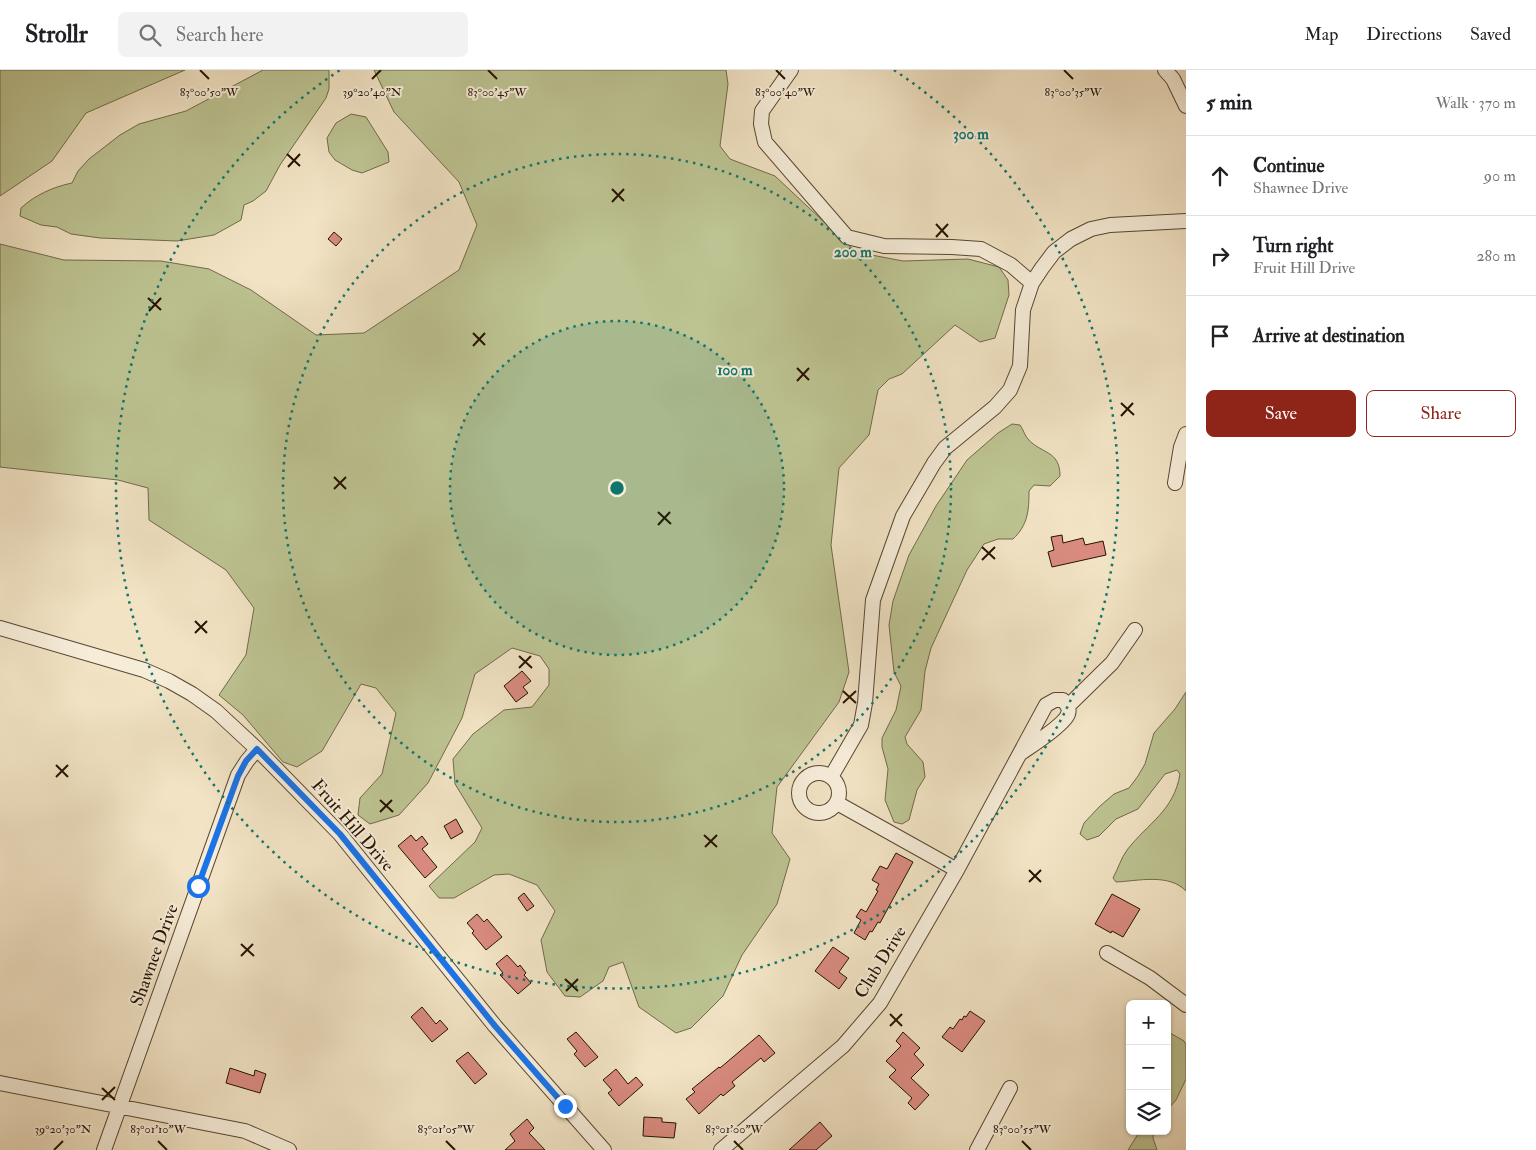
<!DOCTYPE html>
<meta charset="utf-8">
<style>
body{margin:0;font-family:"IM FELL Double Pica",serif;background:#f2f2f2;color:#202124}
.controls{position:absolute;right:15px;bottom:15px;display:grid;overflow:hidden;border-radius:8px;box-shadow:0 1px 4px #0004}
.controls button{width:45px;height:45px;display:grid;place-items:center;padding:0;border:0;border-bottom:1px solid #e0e0e0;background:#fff;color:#202124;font:25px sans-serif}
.stop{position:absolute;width:15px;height:15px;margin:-11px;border:4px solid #1a73e8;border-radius:50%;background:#fff}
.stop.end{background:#1a73e8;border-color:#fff;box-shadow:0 1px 5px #0008}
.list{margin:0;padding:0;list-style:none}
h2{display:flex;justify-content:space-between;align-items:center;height:65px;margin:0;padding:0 20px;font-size:21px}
h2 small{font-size:16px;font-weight:400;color:#757577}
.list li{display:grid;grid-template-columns:32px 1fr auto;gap:15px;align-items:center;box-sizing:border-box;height:80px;padding:0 20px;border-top:1px solid #e0e0e0}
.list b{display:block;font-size:19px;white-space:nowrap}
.list p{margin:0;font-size:16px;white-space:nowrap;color:#757577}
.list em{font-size:16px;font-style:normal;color:#757577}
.actions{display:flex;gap:10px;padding:15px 20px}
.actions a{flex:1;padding:11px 0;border:1px solid #8f2418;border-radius:8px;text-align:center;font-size:18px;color:#8f2418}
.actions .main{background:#8f2418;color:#fff}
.icon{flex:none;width:28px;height:28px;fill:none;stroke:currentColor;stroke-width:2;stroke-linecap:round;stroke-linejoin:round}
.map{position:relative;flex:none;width:1186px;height:1080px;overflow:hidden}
header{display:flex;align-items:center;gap:30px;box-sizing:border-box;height:70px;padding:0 25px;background:#fff;border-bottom:1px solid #e0e0e0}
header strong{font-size:24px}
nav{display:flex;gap:28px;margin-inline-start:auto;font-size:18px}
.search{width:350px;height:45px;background:#f2f2f2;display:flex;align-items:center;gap:12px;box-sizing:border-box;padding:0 18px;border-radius:8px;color:#757577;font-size:19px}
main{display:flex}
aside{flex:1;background:#fff}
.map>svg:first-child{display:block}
.green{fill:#bdc392;stroke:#716a4a}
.building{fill:#d98b7f;stroke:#251201}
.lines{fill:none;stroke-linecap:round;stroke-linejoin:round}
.minor-casing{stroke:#584632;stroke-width:16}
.minor{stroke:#f6edd9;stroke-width:14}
.route{stroke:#1a73e8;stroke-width:6}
.ticks{fill:none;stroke:#251201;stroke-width:2}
.ring{fill:none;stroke:#0f766e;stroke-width:2.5;stroke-dasharray:2.5 5}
.labels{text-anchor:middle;stroke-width:4;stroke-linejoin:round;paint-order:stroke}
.street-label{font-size:18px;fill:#251201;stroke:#f6edd9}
.ticks-label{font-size:12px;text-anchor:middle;fill:#251201;stroke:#f6edd9;stroke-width:4;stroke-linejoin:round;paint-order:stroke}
.centre{fill:#0f766e;stroke:#f6edd9;stroke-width:2.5}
.ring-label{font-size:15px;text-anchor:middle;font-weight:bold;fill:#0f766e;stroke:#f6edd9;stroke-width:4;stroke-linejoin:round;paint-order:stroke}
</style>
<header>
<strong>Strollr</strong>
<div class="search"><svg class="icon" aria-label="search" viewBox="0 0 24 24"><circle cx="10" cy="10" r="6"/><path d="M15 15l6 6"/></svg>Search here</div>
<nav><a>Map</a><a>Directions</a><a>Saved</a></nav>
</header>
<main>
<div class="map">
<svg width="1186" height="1080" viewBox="0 0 1186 1080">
<rect width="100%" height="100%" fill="#f1e3c4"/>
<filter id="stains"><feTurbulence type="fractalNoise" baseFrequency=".004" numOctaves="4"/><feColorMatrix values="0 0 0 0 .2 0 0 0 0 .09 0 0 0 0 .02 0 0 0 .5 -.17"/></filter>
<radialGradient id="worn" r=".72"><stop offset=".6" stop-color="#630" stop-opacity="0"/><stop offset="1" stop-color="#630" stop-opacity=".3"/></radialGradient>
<!-- green -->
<path class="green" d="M 0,0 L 185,0 L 86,43 L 52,91 L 0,126 Z
M 263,0 L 329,0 L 329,19 L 326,28 L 280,95 L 266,121 L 253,131 L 244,135 L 241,150 L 214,165 L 177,171 L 100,168 L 71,164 L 57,157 L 41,155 L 20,146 L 21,138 C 35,125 53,117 72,113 L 78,101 L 89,89 L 120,65 L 139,54 L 186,41 Z
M 374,0 L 726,0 L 728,14 L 720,76 L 730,89 L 775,106 L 856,182 L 903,191 L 968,189 L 999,197 L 1008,210 L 1009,225 L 995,268 L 980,272 L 955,255 L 902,304 L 889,309 L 878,320 L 869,365 L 839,398 L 831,475 L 849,602 L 839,632 L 777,717 L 772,763 L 790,789 L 777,834 L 742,885 L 723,926 L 691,958 L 676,963 L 639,937 L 623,892 L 609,897 L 603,911 L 580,927 L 565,926 L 547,902 L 541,870 L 555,841 L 537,815 L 509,804 L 494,805 L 454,828 L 439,828 L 429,816 L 475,772 L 482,758 L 455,714 L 453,689 L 473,664 L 504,640 L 532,637 L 549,615 L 549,599 L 540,586 L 512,578 L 475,604 L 462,648 L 428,713 L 399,745 L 370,754 L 358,745 L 360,728 L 382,704 L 396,643 L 376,618 L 361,614 L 322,681 L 297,697 L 283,692 L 243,645 L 219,625 L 246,585 L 254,538 L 226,500 L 149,450 L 148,418 L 118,410 L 0,397 L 0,174 L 64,190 L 161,191 L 209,199 L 251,220 L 316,265 L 364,263 L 459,200 L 477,155 L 459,112 L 394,42 Z
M 351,44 L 366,47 L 388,82 L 389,92 L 362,103 L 352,100 L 335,90 L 329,82 L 327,68 L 336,53 Z
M 1012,354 L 1020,355 C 1023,359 1025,366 1028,369 C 1041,384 1060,380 1060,406 L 1050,416 L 1034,415 L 1029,421 C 1029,440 1028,455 1013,469 L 998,469 L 984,474 L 967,500 L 931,578 L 925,601 L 921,640 L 905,667 L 907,674 L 923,692 L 925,707 L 917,720 L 909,750 L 902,754 L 894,752 L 885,730 L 888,699 L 882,677 L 882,668 L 896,640 L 901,616 L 894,602 L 889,555 L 893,531 L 909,485 L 936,436 L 967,390 L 998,363 Z
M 1186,622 L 1186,821 C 1169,803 1138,811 1116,812 L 1113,808 C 1118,799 1121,788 1127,780 C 1148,753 1174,741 1180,704 L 1177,700 L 1165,704 L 1138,739 L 1116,749 L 1099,766 L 1087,770 L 1080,764 L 1084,753 L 1099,737 L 1114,724 L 1129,718 L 1138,706 L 1145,694 L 1154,663 L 1175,639 Z
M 1170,963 L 1184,971 L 1186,975 L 1186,1009 L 1176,1030 L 1167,1040 L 1167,968 Z
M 1140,1061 L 1154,1061 L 1153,1068 L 1157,1080 L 1128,1080 Z"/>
<!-- building -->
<path class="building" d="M 334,162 L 342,169 L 336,176 L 328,169 Z
M 1062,465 L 1063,473 L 1083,468 L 1085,475 L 1103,471 L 1106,485 L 1052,497 L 1048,482 L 1054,480 L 1051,467 Z
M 522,601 L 531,611 L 523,617 L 528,623 L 516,632 L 504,616 Z
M 456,749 L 463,762 L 451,769 L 444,756 Z
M 411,765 L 416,771 L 422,766 L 428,774 L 422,779 L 437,797 L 425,808 L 398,776 Z
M 896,783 L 913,792 L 880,853 L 878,852 L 872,862 L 870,861 L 865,870 L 854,863 L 861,850 L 856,847 L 861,839 L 866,842 L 878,821 L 876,820 L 879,814 L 872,810 L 880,796 L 887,799 Z
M 524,823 L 534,836 L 527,841 L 518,828 Z
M 1112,824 L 1140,839 L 1123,867 L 1112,861 L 1111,863 L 1095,854 Z
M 477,844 L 484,852 L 487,849 L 502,867 L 486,880 L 472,863 L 474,861 L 467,853 Z
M 833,877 L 849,888 L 839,902 L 847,908 L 839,919 L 815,901 Z
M 507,885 L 518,897 L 520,895 L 526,903 L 524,905 L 531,913 L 518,924 L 500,905 L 503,903 L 496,894 Z
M 422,937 L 436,954 L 440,950 L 448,959 L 432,972 L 411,947 Z
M 970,941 L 985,951 L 962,982 L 942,967 L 950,957 L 953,959 L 960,949 L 962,950 L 964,946 L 966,947 Z
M 576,962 L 598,987 L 585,997 L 574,984 L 577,981 L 567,969 Z
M 903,962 L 920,978 L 914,984 L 924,995 L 911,1008 L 929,1025 L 915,1040 L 908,1033 L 912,1028 L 889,1007 L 896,1000 L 886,991 L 901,976 L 896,971 Z
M 759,965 L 775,983 L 764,992 L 761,988 L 732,1012 L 735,1016 L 723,1026 L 721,1024 L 699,1044 L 686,1029 L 695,1022 L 692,1019 L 719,997 L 720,998 Z
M 468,982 L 487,1004 L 475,1014 L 456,991 Z
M 230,998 L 254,1006 L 255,1000 L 266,1004 L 260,1023 L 226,1013 Z
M 616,999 L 628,1014 L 636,1007 L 643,1015 L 619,1036 L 608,1023 L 612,1020 L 603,1010 Z
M 644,1047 L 662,1048 L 662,1052 L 676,1053 L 674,1068 L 643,1066 Z
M 527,1049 L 534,1058 L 529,1063 L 545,1080 L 505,1080 L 515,1071 L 510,1064 Z
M 820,1052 L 832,1066 L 816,1080 L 789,1080 Z"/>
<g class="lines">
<defs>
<path id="minor" d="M 791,0 L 762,41 L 761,54 L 765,72 L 847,167 L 884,176 L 952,177 L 981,179 L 1011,195 L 1032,213
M 1165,0 L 1173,9 L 1186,36
M 1175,413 L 1181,377 L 1186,364
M 0,558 L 144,600 L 169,611 L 192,624 L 216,641 L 257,679 L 340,764 L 495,956 L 604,1080
M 1068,636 L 1112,593 L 1135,560
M799 723a20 20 0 1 1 40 0a20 20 0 1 1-40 0Z
M 831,707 L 861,655 L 865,633 L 873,530 L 903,446 L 934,393 L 945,378 L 995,337 L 1010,320 L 1020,296 L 1023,240 L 1032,213 L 1042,198 L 1054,182 L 1071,169 L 1091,159 L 1110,155 L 1186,151
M 837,733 L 957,800
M 1107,883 L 1150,908 L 1186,935
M 0,1013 L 245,1061 L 289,1080
M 104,1080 L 238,705 L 247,691 L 257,679
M 721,1080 L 843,976 L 880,933 L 957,800 L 1046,635 L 1055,630 L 1063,630 C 1067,635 1070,638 1068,644 C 1065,654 1031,676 1021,683
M 977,1080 L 1010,1018"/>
</defs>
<!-- minor casing -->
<use href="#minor" class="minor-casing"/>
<!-- minor -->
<use href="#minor" class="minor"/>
</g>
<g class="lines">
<!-- route -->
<path class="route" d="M 198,816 L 238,706 L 246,691 L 257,679 L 340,764 L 495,956 L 565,1036"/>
</g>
<!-- ticks -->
<path class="ticks" d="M 200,0 L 209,9M 488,0 L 497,9M 776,0 L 785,9M 1064,0 L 1073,9M 372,9 L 381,0M 287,84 L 300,96M 288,97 L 300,84M 612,119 L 624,131M 612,132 L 624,119M 936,154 L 948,167M 936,167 L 948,154M 148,228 L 161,240M 149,241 L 161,228M 473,263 L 485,275M 473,276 L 485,263M 797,298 L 809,310M 797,311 L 809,298M 1121,333 L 1134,345M 1121,346 L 1133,333M 334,407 L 346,419M 334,419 L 346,407M 658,442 L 671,454M 658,455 L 670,442M 982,477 L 995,489M 982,490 L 995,477M 195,551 L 207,563M 195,563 L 207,551M 519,586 L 532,598M 519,598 L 531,586M 843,621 L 856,633M 843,633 L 856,621M 56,695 L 68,707M 56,707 L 68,695M 380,730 L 393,742M 380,742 L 392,730M 704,765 L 717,777M 705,777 L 717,765M 1029,800 L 1041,812M 1029,812 L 1041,800M 241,874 L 254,886M 241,886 L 253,874M 565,909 L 578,921M 566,921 L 578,909M 890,944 L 902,956M 890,956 L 902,944M 102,1018 L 115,1030M 102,1030 L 115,1017M 158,1071 L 167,1080M 446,1071 L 455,1080M 734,1071 L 743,1080M 1022,1071 L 1031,1080M 54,1080 L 63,1071"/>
<!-- distance rings -->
<circle cx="617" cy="418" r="167" fill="#0f766e" fill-opacity=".12"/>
<g class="ring">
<circle cx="617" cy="418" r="167"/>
<circle cx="617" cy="418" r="334"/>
<path d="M894 0A501 501 0 1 1 340 0"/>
</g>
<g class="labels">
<!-- street labels -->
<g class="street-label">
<text transform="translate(353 755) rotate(49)" y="6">Fruit Hill Drive</text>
<text transform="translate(154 885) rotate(-70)" y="6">Shawnee Drive</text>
<text transform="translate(880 892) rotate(-58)" y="6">Club Drive</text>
</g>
</g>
<g class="ticks-label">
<text x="209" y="26">83°00'50"W</text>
<text x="497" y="26">83°00'45"W</text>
<text x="785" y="26">83°00'40"W</text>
<text x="1073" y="26">83°00'35"W</text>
<text x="372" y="26">39°20'40"N</text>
<text x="63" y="1063">39°20'30"N</text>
<text x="158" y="1063">83°01'10"W</text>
<text x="446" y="1063">83°01'05"W</text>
<text x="734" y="1063">83°01'00"W</text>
<text x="1022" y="1063">83°00'55"W</text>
</g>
<circle cx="617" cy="418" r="8" class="centre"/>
<g class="ring-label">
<text x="971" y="69">300 m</text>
<text x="853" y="187">200 m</text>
<text x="735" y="305">100 m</text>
</g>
<rect width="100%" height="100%" filter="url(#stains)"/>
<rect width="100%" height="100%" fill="url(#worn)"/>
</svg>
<div class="controls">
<button>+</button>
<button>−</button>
<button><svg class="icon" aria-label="layers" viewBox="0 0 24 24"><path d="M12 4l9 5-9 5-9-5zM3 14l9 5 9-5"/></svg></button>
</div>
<div class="stop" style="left:198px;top:816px"></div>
<div class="stop end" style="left:565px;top:1036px"></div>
</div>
<aside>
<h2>5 min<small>Walk · 370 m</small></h2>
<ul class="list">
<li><svg class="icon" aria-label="ahead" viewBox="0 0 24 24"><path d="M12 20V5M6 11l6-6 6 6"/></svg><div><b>Continue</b><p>Shawnee Drive</p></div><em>90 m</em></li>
<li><svg class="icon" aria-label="right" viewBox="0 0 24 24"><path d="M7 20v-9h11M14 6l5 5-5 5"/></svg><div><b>Turn right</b><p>Fruit Hill Drive</p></div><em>280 m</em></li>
<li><svg class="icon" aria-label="arrive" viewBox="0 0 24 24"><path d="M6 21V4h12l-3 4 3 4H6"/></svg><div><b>Arrive at destination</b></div></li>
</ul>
<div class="actions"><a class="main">Save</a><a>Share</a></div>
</aside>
</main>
